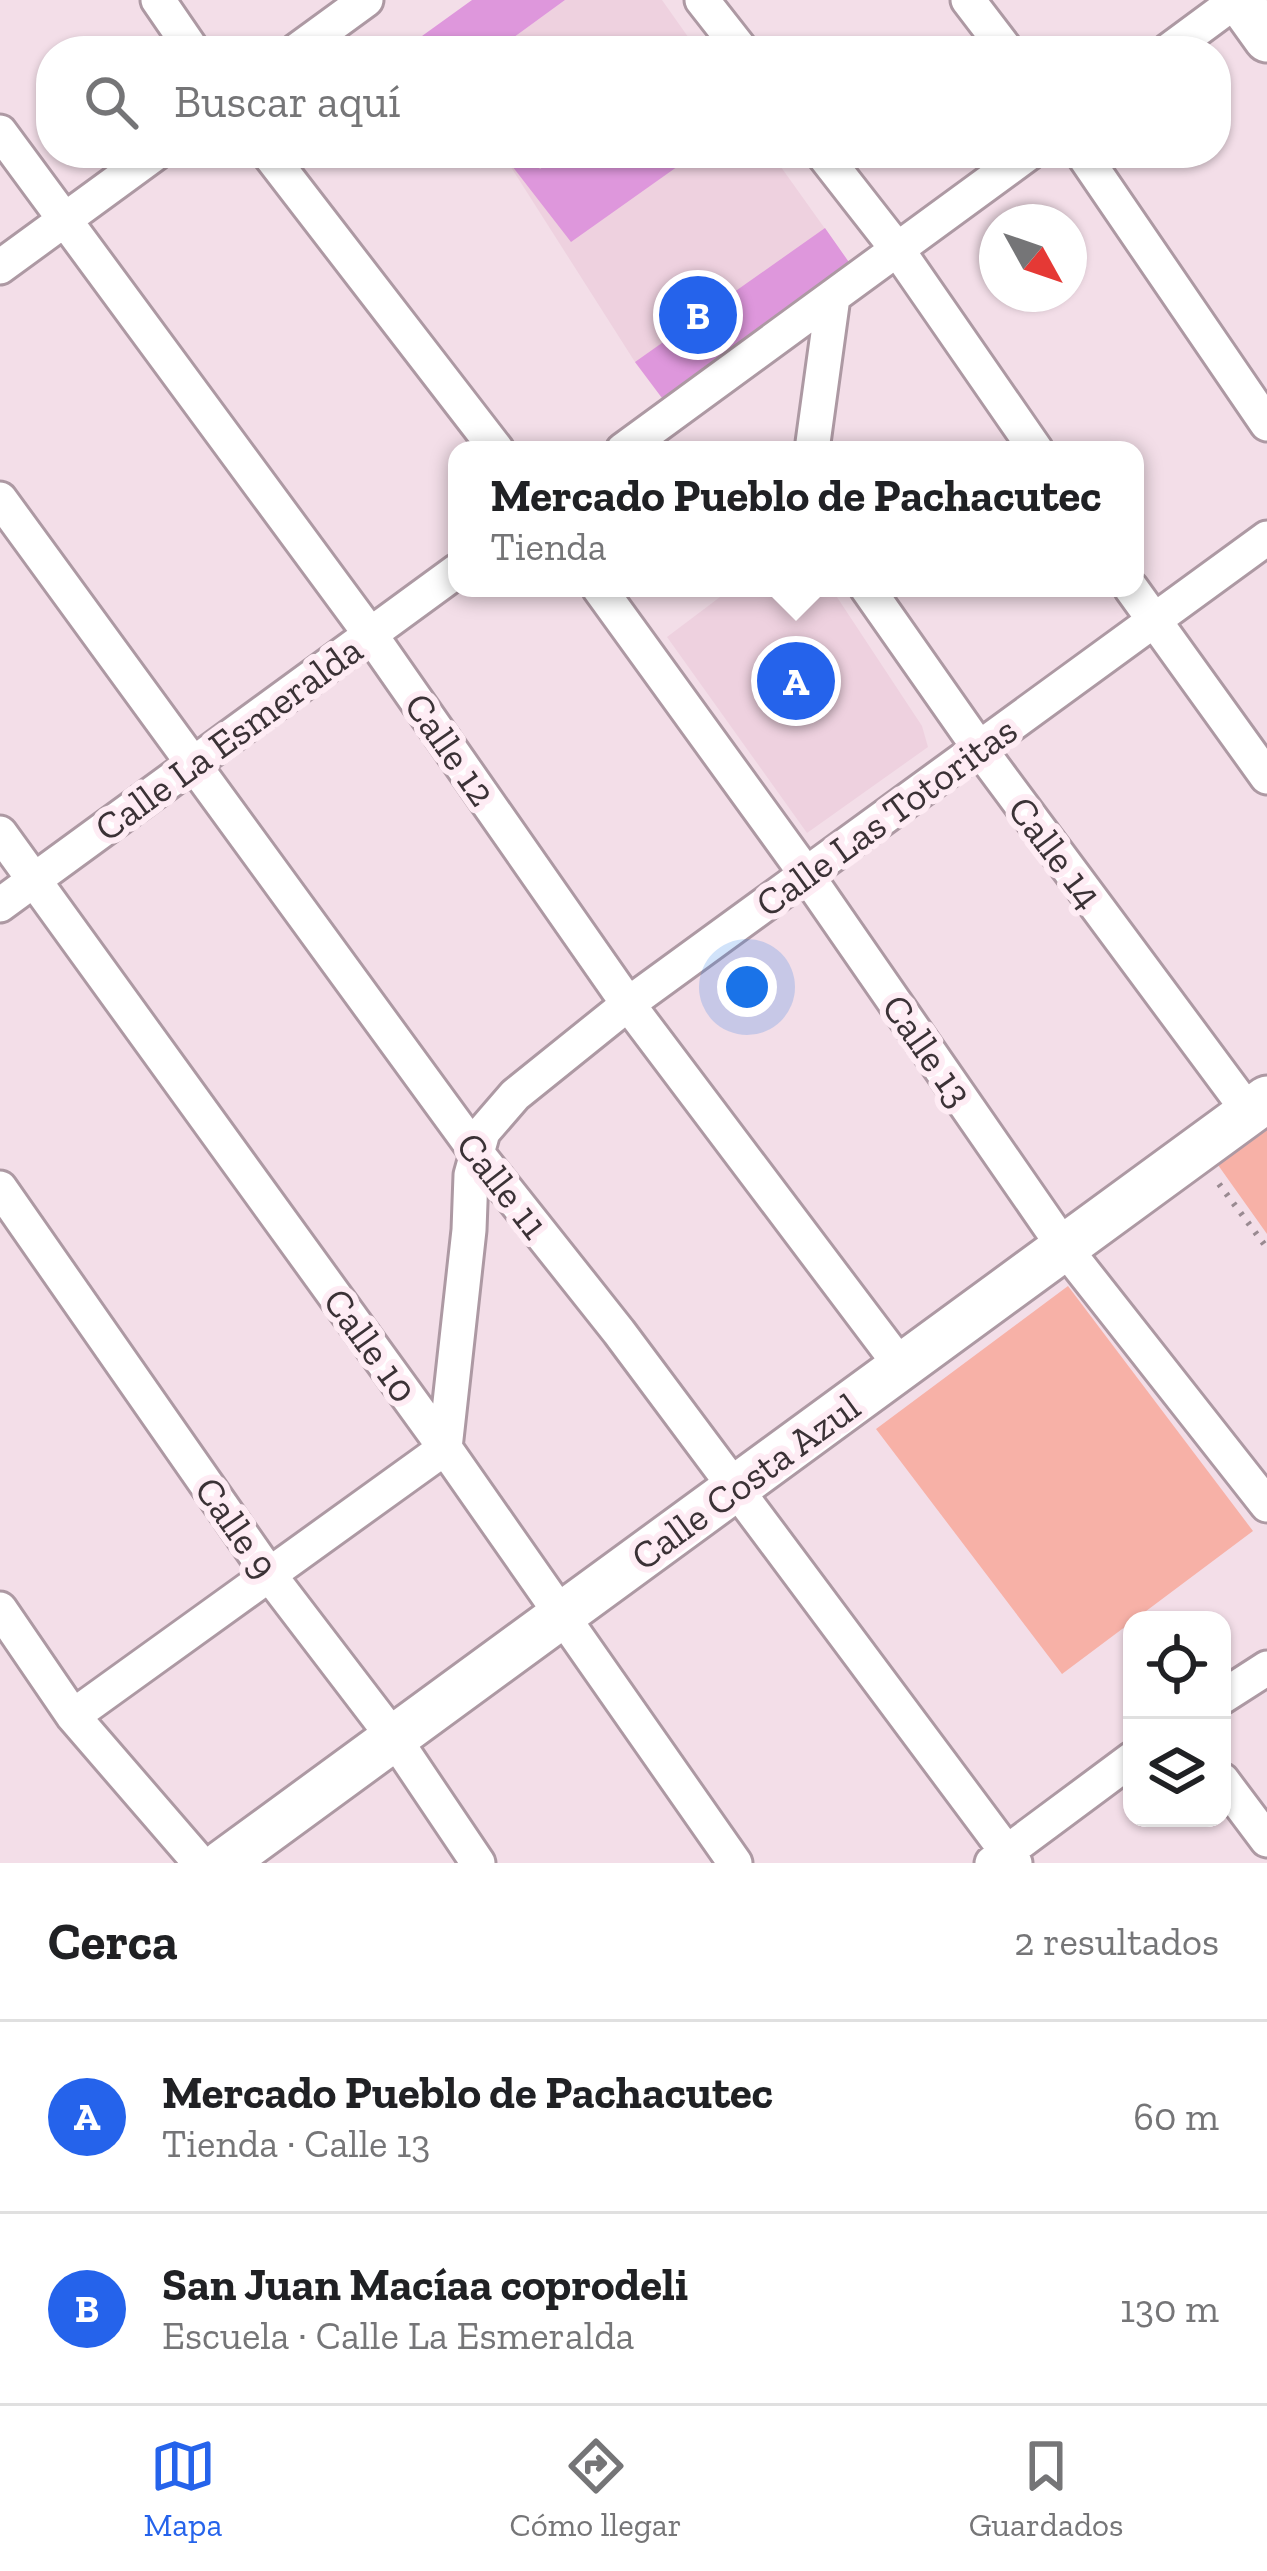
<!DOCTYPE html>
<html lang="es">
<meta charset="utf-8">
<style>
body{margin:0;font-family:"Zilla Slab",serif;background:#f2f2f2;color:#202124}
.controls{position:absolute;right:36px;bottom:36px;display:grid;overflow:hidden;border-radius:24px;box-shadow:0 3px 9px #0004}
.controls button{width:108px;height:108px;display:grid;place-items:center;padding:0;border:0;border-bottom:3px solid #e0e0e0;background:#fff;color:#202124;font:60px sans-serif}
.compass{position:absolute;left:979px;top:204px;width:108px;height:108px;border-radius:50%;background:#fff;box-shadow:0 3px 9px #0004;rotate:130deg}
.you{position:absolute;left:747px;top:987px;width:42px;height:42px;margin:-30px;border:9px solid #fff;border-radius:50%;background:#1a73e8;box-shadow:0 0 0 18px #1a73e833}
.badge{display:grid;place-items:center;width:78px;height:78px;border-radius:50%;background:#2563eb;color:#fff;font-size:39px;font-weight:700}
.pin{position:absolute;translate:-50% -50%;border:6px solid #fff;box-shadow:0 3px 12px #0006}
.popup{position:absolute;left:448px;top:441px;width:696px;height:156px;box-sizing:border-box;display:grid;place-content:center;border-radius:24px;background:#fff;filter:drop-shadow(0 3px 9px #0005);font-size:39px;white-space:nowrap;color:#757577}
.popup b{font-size:45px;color:#202124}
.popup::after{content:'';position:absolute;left:50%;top:100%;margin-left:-24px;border:24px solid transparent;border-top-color:#fff}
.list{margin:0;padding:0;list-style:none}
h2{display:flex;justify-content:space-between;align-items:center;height:156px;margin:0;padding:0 48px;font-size:51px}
h2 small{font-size:39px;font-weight:400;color:#757577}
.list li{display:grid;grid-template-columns:78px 1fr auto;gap:36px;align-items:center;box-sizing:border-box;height:192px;padding:0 48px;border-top:3px solid #e0e0e0}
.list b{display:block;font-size:45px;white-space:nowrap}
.list p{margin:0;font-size:39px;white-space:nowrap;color:#757577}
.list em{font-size:39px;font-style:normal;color:#757577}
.icon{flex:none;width:66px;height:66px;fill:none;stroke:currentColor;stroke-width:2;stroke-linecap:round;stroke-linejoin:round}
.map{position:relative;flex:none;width:1267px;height:1863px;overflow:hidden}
.search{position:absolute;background:#fff;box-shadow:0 3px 9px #0004;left:36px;right:36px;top:36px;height:132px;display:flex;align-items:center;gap:30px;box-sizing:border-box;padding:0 42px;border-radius:48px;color:#757577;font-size:45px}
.sheet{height:540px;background:#fff}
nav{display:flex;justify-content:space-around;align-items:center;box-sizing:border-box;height:168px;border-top:3px solid #e0e0e0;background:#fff;font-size:33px;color:#757577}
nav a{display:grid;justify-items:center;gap:6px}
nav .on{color:#2563eb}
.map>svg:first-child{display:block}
.built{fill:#eed1df}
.green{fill:#f7b1a7}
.building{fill:#de97dc}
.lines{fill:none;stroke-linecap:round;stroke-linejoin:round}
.street-casing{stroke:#ad99a3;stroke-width:39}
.secondary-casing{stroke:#ad99a3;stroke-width:51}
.path{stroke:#998a91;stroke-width:6;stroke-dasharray:3 9;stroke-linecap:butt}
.street{stroke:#fff;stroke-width:33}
.secondary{stroke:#fff;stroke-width:45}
.labels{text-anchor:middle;stroke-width:12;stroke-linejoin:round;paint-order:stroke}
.street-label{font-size:39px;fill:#3b3236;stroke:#feecf4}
</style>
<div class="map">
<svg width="1267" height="1863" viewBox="0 0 1267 1863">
<rect width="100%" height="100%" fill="#f3dee8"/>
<!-- built -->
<path class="built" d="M 565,0 L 662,0 L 698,51 L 495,51 Z
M 502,153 L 771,153 L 853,268 L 668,406 L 635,362 Z
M 732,588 L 831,588 L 922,726 L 928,747 L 807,833 L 667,637 Z"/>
<!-- green -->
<path class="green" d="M 1267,1129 L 1267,1234 L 1218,1165 Z
M 1068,1286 L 1253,1531 L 1062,1674 L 876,1429 Z"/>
<!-- building -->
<path class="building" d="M 472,0 L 565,0 L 495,51 L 432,51 L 422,36 Z
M 502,153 L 528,153 L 540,169 L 560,153 L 673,153 L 681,164 L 571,242 Z
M 825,228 L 853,268 L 668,406 L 635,362 Z"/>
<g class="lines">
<defs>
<path id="street" d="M 158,0 L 193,51
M 702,0 L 742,51
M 968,0 L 1007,51
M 296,51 L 366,0
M 1168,51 L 1237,0
M 0,132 L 370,634 L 628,1004 L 901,1366
M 268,153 L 497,450
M 822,153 L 897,249 L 1036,450
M 1082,153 L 1267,424
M 0,267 L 156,153
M 623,450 L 1029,153
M 812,450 L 833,297
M 0,499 L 477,1153 L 619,1332 L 1015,1863
M 599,588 L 806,874 L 1064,1247 L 1267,1505
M 867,588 L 979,748 L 1249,1112
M 1131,588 L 1267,777
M 0,833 L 445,1448 L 735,1863
M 0,905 L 457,571
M 0,1188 L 271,1577 L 394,1738 L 478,1863
M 0,1609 L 73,1716 L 200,1863
M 1222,1697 L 1267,1668
M 73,1716 L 445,1448 L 469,1230 L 471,1175 L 483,1132 L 515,1095 L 628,1004 L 1267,538
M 1222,1780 L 1267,1840
M 992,1863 L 1132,1759"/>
<path id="secondary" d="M 1239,0 L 1267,39
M 223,1863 L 1267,1099"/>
</defs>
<!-- street casing -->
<use href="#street" class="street-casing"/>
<!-- secondary casing -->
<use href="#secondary" class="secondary-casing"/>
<!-- path -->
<path class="path" d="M 1219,1184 L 1267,1248"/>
<!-- street -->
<use href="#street" class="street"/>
<!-- secondary -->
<use href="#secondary" class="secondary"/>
</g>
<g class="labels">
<!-- street labels -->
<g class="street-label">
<text transform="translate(228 738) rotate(-36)" y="14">Calle La Esmeralda</text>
<text transform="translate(451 749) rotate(55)" y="14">Calle 12</text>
<text transform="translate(886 816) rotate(-36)" y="14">Calle Las Totoritas</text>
<text transform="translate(1056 852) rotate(53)" y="14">Calle 14</text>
<text transform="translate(928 1050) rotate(55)" y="14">Calle 13</text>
<text transform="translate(503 1185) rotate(52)" y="14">Calle 11</text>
<text transform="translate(371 1345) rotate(54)" y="14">Calle 10</text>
<text transform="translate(745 1481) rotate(-36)" y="14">Calle Costa Azul</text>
<text transform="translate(237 1527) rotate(55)" y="14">Calle 9</text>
</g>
</g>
</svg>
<div class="controls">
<button><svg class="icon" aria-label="locate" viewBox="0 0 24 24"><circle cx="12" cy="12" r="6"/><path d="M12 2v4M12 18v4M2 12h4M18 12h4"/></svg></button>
<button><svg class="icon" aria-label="layers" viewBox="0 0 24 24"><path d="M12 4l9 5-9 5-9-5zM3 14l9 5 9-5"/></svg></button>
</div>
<svg class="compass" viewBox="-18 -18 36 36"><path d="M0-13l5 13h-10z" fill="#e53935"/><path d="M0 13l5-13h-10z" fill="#757577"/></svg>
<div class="you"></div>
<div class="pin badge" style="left:796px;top:681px">A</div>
<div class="popup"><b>Mercado Pueblo de Pachacutec</b>Tienda</div>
<div class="pin badge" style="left:698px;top:315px">B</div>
<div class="search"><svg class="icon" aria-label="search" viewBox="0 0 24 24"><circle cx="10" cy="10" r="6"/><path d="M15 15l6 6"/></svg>Buscar aquí</div>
</div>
<section class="sheet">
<h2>Cerca<small>2 resultados</small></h2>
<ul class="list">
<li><span class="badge">A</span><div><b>Mercado Pueblo de Pachacutec</b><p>Tienda · Calle 13</p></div><em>60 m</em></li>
<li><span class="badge">B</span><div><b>San Juan Macíaa coprodeli</b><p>Escuela · Calle La Esmeralda</p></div><em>130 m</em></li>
</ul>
</section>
<nav>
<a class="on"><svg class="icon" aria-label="map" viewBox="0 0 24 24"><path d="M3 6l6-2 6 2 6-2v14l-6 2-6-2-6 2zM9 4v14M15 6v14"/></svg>Mapa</a>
<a><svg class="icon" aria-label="directions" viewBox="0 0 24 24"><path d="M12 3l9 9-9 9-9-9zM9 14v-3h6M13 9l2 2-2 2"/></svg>Cómo llegar</a>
<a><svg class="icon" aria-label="saved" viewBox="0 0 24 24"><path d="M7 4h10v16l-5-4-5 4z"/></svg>Guardados</a>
</nav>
